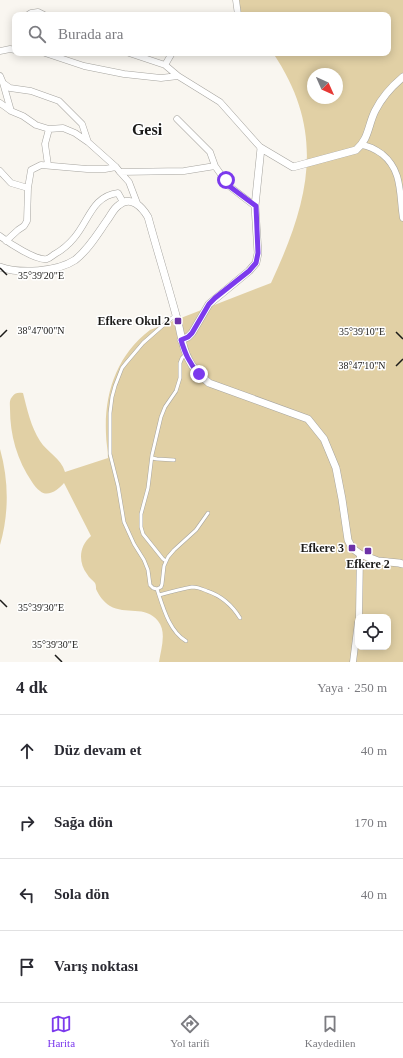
<!DOCTYPE html>
<html lang="tr">
<meta charset="utf-8">
<style>
body{margin:0;font-family:"Times New Roman",serif;background:#f7f7f7;color:#2b2b33}
.controls{position:absolute;right:12px;bottom:12px;display:grid;overflow:hidden;border-radius:8px;box-shadow:0 2px 10px #0003}
.controls button{width:36px;height:36px;display:grid;place-items:center;padding:0;border:0;border-bottom:1px solid #e1e1e2;background:#fff;color:#2b2b33;font:20px sans-serif}
.compass{position:absolute;left:307px;top:68px;width:36px;height:36px;border-radius:50%;background:#fff;box-shadow:0 2px 10px #0003;rotate:135deg}
.stop{position:absolute;width:12px;height:12px;margin:-9px;border:3px solid #7c3aed;border-radius:50%;background:#fff}
.stop.end{background:#7c3aed;border-color:#fff;box-shadow:0 1px 4px #0008}
.list{margin:0;padding:0;list-style:none}
h2{display:flex;justify-content:space-between;align-items:center;height:52px;margin:0;padding:0 16px;font-size:17px}
h2 small{font-size:13px;font-weight:400;color:#7c7c81}
.list li{display:grid;grid-template-columns:26px 1fr auto;gap:12px;align-items:center;box-sizing:border-box;height:72px;padding:0 16px;border-top:1px solid #e1e1e2}
.list b{display:block;font-size:15px;white-space:nowrap}
.list em{font-size:13px;font-style:normal;color:#7c7c81}
.icon{flex:none;width:22px;height:22px;fill:none;stroke:currentColor;stroke-width:2;stroke-linecap:round;stroke-linejoin:round}
.map{position:relative;flex:none;width:403px;height:662px;overflow:hidden}
.search{position:absolute;background:#fff;box-shadow:0 2px 10px #0003;left:12px;right:12px;top:12px;height:44px;display:flex;align-items:center;gap:10px;box-sizing:border-box;padding:0 14px;border-radius:8px;color:#7c7c81;font-size:15px}
.sheet{height:340px;background:#fff}
nav{display:flex;justify-content:space-around;align-items:center;box-sizing:border-box;height:56px;border-top:1px solid #e1e1e2;background:#fff;font-size:11px;color:#7c7c81}
nav a{display:grid;justify-items:center;gap:2px}
nav .on{color:#7c3aed}
.map>svg:first-child{display:block}
.green{fill:#e1d0a5;fill-rule:evenodd}
.lines{fill:none;stroke-linecap:round;stroke-linejoin:round}
.service-casing{stroke:#a6a49f;stroke-width:4}
.minor-casing{stroke:#a6a49f;stroke-width:7}
.tertiary-casing{stroke:#a6a49f;stroke-width:8}
.service{stroke:#fff;stroke-width:3}
.minor{stroke:#fff;stroke-width:6}
.tertiary{stroke:#fff;stroke-width:7}
.route{stroke:#7c3aed;stroke-width:5}
.ticks{fill:none;stroke:#1c1b19;stroke-width:1.5}
.poi-dot{fill:#6d32a8;stroke:#fff;stroke-width:1.5}
.labels{text-anchor:middle;stroke-width:3;stroke-linejoin:round;paint-order:stroke}
.poi-label{font-size:12px;font-weight:bold;fill:#1c1b19;stroke:#fff;text-anchor:end}
.district-label{font-size:16px;font-weight:bold;fill:#1c1b19;stroke:#fff}
.ticks-label{font-size:10px;text-anchor:middle;fill:#1c1b19;stroke:#fff;stroke-width:3;stroke-linejoin:round;paint-order:stroke}
</style>
<div class="map">
<svg width="403" height="662" viewBox="0 0 403 662">
<rect width="100%" height="100%" fill="#f9f6f0"/>
<!-- green -->
<path class="green" d="M 235,0 L 403,0 L 403,662 L 159,662 C 161,649 167,632 158,621 C 146,605 125,615 110,606 C 104,602 99,596 96,589 C 96,587 96,585 95,583 C 93,580 89,578 87,574 C 78,562 79,546 91,536 L 64,483 C 59,489 48,498 40,491 C 37,489 34,485 32,482 C 17,460 10,435 10,409 C 10,405 9,400 12,397 C 14,393 18,392 23,393 C 27,409 31,427 40,441 C 47,452 61,458 65,472 L 108,458 C 108,450 106,442 106,434 C 104,393 117,355 150,330 L 271,283 C 309,201 327,133 273,53 L 388,53 L 388,15 L 239,15 L 234,11 ZM 313,74 L 337,74 L 337,98 L 313,98 ZM 358,617 L 388,617 L 388,647 L 358,647 Z
M 0,449 C 9,481 9,514 0,545 Z"/>
<g class="lines">
<defs>
<path id="service" d="M 176,315 L 168,321 L 143,343 L 126,363 L 122,368 L 115,386 L 112,397 L 110,413 L 110,454 L 118,486 L 124,522 L 134,544 L 144,560 L 148,570 L 150,585 L 153,588 L 157,589 L 161,587 L 162,584 L 164,566 L 168,557 L 174,550 L 196,530 L 208,513
M 152,458 L 157,459 L 174,460
M 166,561 L 163,559 L 143,534 L 141,527 L 141,514 L 148,488 L 152,455 L 161,417 L 165,407 L 176,391 L 180,378 L 180,363 L 182,358 L 186,354
M 157,589 C 163,607 169,631 186,641
M 159,595 C 170,592 181,589 192,587 C 198,587 202,589 207,591 C 222,596 232,605 240,618"/>
<path id="minor" d="M 236,0 L 238,15
M 28,15 L 31,13 L 38,12 L 44,15
M 0,51 L 10,49 L 15,50
M 45,53 L 84,66 L 124,74 L 161,78 L 178,76
M 129,53 L 165,65 L 178,76 L 220,102 L 261,148
M 165,65 L 172,53
M 0,76 L 3,83 L 10,88 L 31,91 L 59,101 L 82,124 L 88,142 L 116,167 L 120,172 L 129,182 L 137,203
M 3,83 L 11,111
M 0,103 L 11,111 L 23,116 L 36,125 L 49,129 L 63,128 L 75,133 L 88,142
M 177,119 L 210,152 L 215,166
M 362,145 C 369,146 375,149 382,154 C 403,171 399,194 403,218
M 48,165 L 45,144 L 49,129
M 0,171 L 11,183 L 28,188
M 120,172 L 184,171 L 215,166 L 229,186 L 255,206
M 0,236 C 9,243 36,261 47,259 C 50,258 53,255 55,254 C 62,250 69,244 74,238 C 89,221 92,196 118,193 L 123,202
M 6,241 L 18,230 L 24,226 L 27,221 L 28,188 L 31,170 L 41,165 L 87,169 L 105,169 L 116,167
M 359,617 L 360,554
M 353,662 L 358,622"/>
<path id="tertiary" d="M 0,267 C 20,274 57,272 75,260 C 89,249 98,233 108,219 C 111,215 114,208 119,205 C 131,195 142,207 148,217 C 157,250 167,282 176,315 C 181,330 181,346 189,360 C 193,369 201,376 209,383 L 308,419 L 324,439 L 336,468 L 342,499 L 348,540 L 352,548 L 360,554 L 378,561 L 399,563 L 403,564
M 181,340 L 188,337 L 192,333 L 209,304 L 249,271 L 256,263 L 258,253 L 255,206 L 261,148 L 293,167 L 356,150 C 369,139 368,125 375,111 C 382,97 391,87 403,77"/>
</defs>
<!-- service casing -->
<use href="#service" class="service-casing"/>
<!-- minor casing -->
<use href="#minor" class="minor-casing"/>
<!-- tertiary casing -->
<use href="#tertiary" class="tertiary-casing"/>
<!-- service -->
<use href="#service" class="service"/>
<!-- minor -->
<use href="#minor" class="minor"/>
<!-- tertiary -->
<use href="#tertiary" class="tertiary"/>
</g>
<g class="lines">
<!-- route -->
<path class="route" d="M 199,374 C 189,363 185,353 181,340 L 188,337 L 192,333 L 209,304 L 215,298 L 249,271 L 256,263 L 258,253 L 256,206 L 229,186 L 226,180"/>
</g>
<!-- ticks -->
<path class="ticks" d="M 0,268 L 7,275M 396,332 L 403,339M 0,337 L 7,330M 396,366 L 403,359M 0,600 L 7,607M 55,655 L 62,662"/>
<!-- markers -->
<g class="poi-dot">
<rect x="174" y="317" width="8" height="8" rx="2"/>
<rect x="348" y="544" width="8" height="8" rx="2"/>
<rect x="364" y="547" width="8" height="8" rx="2"/>
</g>
<g class="labels">
<!-- poi labels -->
<g class="poi-label">
<text x="170" y="325">Efkere Okul 2</text>
<text x="344" y="552">Efkere 3</text>
<text x="368" y="568" text-anchor="middle">Efkere 2</text>
</g>
<!-- district labels -->
<g class="district-label">
<text x="147" y="135">Gesi</text>
</g>
</g>
<g class="ticks-label">
<text x="41" y="279">35°39'20"E</text>
<text x="41" y="334">38°47'00"N</text>
<text x="362" y="335">35°39'10"E</text>
<text x="362" y="369">38°47'10"N</text>
<text x="41" y="611">35°39'30"E</text>
<text x="55" y="648">35°39'30"E</text>
</g>
</svg>
<div class="controls">
<button><svg class="icon" aria-label="locate" viewBox="0 0 24 24"><circle cx="12" cy="12" r="6"/><path d="M12 2v4M12 18v4M2 12h4M18 12h4"/></svg></button>
</div>
<svg class="compass" viewBox="-18 -18 36 36"><path d="M0-13l5 13h-10z" fill="#e53935"/><path d="M0 13l5-13h-10z" fill="#7c7c81"/></svg>
<div class="stop" style="left:226px;top:180px"></div>
<div class="stop end" style="left:199px;top:374px"></div>
<div class="search"><svg class="icon" aria-label="search" viewBox="0 0 24 24"><circle cx="10" cy="10" r="6"/><path d="M15 15l6 6"/></svg>Burada ara</div>
</div>
<section class="sheet">
<h2>4 dk<small>Yaya · 250 m</small></h2>
<ul class="list">
<li><svg class="icon" aria-label="ahead" viewBox="0 0 24 24"><path d="M12 20V5M6 11l6-6 6 6"/></svg><div><b>Düz devam et</b></div><em>40 m</em></li>
<li><svg class="icon" aria-label="right" viewBox="0 0 24 24"><path d="M7 20v-9h11M14 6l5 5-5 5"/></svg><div><b>Sağa dön</b></div><em>170 m</em></li>
<li><svg class="icon" aria-label="left" viewBox="0 0 24 24"><path d="M17 20v-9H6M10 6l-5 5 5 5"/></svg><div><b>Sola dön</b></div><em>40 m</em></li>
<li><svg class="icon" aria-label="arrive" viewBox="0 0 24 24"><path d="M6 21V4h12l-3 4 3 4H6"/></svg><div><b>Varış noktası</b></div></li>
</ul>
</section>
<nav>
<a class="on"><svg class="icon" aria-label="map" viewBox="0 0 24 24"><path d="M3 6l6-2 6 2 6-2v14l-6 2-6-2-6 2zM9 4v14M15 6v14"/></svg>Harita</a>
<a><svg class="icon" aria-label="directions" viewBox="0 0 24 24"><path d="M12 3l9 9-9 9-9-9zM9 14v-3h6M13 9l2 2-2 2"/></svg>Yol tarifi</a>
<a><svg class="icon" aria-label="saved" viewBox="0 0 24 24"><path d="M7 4h10v16l-5-4-5 4z"/></svg>Kaydedilen</a>
</nav>
